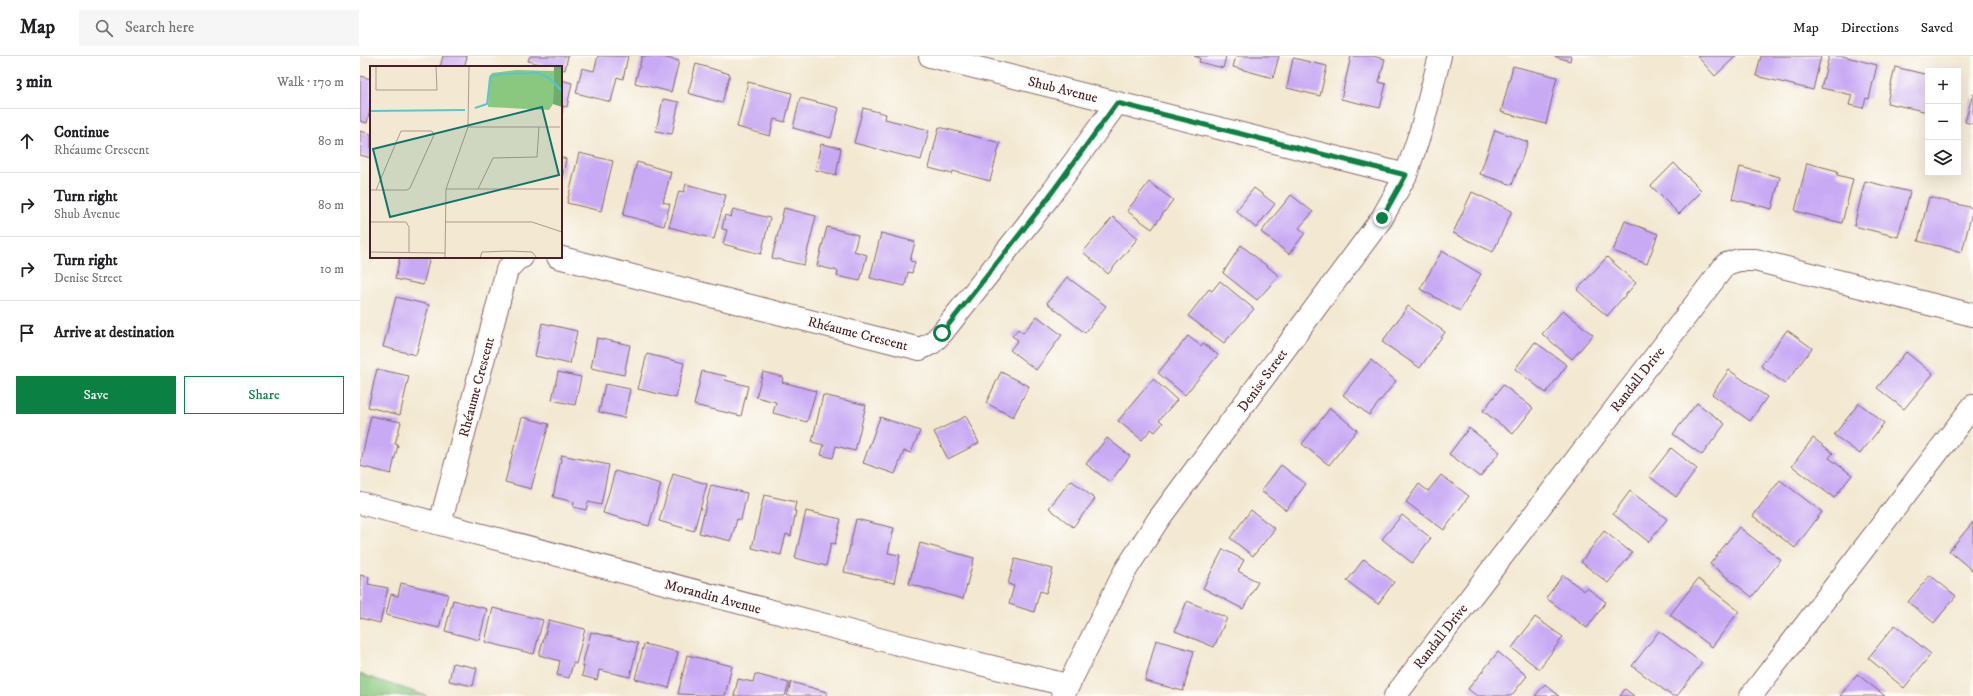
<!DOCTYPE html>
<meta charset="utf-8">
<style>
body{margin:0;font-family:"IM FELL DW Pica",serif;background:#f6f6f6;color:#202124}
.controls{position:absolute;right:12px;top:12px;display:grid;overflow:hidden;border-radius:0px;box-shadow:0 4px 16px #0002}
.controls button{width:36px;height:36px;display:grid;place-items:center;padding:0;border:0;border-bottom:1px solid #e0e0e0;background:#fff;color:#202124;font:20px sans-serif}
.stop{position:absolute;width:12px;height:12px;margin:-9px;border:3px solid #0b8043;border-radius:50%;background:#fff}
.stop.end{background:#0b8043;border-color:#fff;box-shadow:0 1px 4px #0008}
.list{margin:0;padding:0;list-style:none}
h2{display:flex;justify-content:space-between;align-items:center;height:52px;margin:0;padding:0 16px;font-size:17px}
h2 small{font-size:13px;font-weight:400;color:#757577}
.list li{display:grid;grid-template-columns:26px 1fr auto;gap:12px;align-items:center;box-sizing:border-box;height:64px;padding:0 16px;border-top:1px solid #e0e0e0}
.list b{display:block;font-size:15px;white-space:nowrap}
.list p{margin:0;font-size:13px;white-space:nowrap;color:#757577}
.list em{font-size:13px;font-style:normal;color:#757577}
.actions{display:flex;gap:8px;padding:12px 16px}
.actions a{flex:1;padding:9px 0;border:1px solid #0b8043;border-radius:0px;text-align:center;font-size:14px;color:#0b8043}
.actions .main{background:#0b8043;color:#fff}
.icon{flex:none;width:22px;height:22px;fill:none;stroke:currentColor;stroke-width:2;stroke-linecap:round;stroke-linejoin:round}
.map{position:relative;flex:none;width:1613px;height:640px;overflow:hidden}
header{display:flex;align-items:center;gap:24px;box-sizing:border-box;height:56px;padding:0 20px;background:#fff;border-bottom:1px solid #e0e0e0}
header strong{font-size:19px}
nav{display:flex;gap:22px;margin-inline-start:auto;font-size:14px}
.search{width:280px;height:36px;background:#f6f6f6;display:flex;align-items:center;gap:10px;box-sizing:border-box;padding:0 14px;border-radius:0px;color:#757577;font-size:15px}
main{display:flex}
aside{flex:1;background:#fff}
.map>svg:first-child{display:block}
.green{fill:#8ac87f;stroke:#6a7455}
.building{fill:#c8a9f4}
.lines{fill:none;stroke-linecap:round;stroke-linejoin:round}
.minor-casing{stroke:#856565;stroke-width:24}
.minor{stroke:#fff;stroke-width:22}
.route{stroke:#0b8043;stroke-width:5}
.labels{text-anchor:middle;stroke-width:3;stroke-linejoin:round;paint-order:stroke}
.street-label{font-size:14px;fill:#4a1f2b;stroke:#fdfcf7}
.inset-river{fill:none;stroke:#59c6cf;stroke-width:2}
.inset-road{fill:none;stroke:#af988f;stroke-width:1}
.view{fill:#0f766e;fill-opacity:0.15;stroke:#0f766e;stroke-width:2}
.inset-edge{fill:none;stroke:#4a1f2b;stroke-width:2}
</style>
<header>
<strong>Map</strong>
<div class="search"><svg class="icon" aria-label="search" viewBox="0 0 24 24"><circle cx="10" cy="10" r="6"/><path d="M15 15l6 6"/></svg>Search here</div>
<nav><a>Map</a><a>Directions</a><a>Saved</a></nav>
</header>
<main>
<aside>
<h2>3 min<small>Walk · 170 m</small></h2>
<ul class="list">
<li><svg class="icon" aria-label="ahead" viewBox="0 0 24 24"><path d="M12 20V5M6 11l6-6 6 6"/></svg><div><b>Continue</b><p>Rhéaume Crescent</p></div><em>80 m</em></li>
<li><svg class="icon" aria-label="right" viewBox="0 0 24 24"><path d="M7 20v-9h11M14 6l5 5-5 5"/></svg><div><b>Turn right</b><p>Shub Avenue</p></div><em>80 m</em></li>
<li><svg class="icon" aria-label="right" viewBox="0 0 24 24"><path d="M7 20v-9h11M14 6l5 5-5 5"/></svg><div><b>Turn right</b><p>Denise Street</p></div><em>10 m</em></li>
<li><svg class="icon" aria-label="arrive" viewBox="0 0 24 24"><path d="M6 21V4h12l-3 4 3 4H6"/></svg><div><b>Arrive at destination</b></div></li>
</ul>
<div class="actions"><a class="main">Save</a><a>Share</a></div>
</aside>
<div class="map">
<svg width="1613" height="640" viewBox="0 0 1613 640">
<rect width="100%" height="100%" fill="#fdfcf7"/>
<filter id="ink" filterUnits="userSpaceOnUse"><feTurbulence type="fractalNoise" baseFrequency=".025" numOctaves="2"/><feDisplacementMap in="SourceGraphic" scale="8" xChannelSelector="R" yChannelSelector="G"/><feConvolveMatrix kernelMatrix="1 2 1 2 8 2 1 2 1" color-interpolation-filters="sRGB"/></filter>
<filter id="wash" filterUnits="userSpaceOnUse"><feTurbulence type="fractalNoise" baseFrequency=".012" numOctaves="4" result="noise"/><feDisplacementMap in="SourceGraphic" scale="16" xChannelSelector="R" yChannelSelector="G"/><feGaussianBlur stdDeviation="0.9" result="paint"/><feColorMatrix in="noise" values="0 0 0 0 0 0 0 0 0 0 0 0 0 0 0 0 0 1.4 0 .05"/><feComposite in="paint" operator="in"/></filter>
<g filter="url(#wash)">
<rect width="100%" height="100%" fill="#f3e8d1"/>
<!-- green -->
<path class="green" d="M 0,618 L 67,640 L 0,640 Z"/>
<g id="blocks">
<!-- building -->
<path class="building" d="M 83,0 L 105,0 L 107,1 L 104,11 L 80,11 Z
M 170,0 L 208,0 L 205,14 L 201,13 L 201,11 L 192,11 L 168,5 Z
M 238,0 L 268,0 L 263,23 L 257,21 L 251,46 L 216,37 L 222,12 L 234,15 Z
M 282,0 L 298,0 L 319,5 L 311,36 L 275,27 Z
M 834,0 L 866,0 L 863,12 L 839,6 L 840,2 Z
M 876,0 L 919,0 L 913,22 L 873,11 Z
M 991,0 L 1012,0 L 1025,3 L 1019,26 L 1026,28 L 1020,52 L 981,43 Z
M 1193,0 L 1211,0 L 1210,5 Z
M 1337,0 L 1376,0 L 1355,20 Z
M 1401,0 L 1461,0 L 1453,34 L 1396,20 Z
M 1469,0 L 1483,0 L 1517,9 L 1509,43 L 1506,42 L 1503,52 L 1489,49 L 1492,39 L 1461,32 Z
M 933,2 L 967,10 L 960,40 L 927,32 Z
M 336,8 L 370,18 L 362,47 L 328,37 Z
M 1153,10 L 1197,21 L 1186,68 L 1141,56 Z
M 1535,11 L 1568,19 L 1568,56 L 1527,47 Z
M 0,20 L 11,23 L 11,49 L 7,67 L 0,65 Z
M 201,24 L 212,27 L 207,51 L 203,50 L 202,58 Z
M 388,26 L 432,37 L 425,66 L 414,63 L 410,80 L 377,71 Z
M 1613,38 L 1613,68 L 1605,66 Z
M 440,42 L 479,52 L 471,82 L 433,72 Z
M 303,43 L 319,46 L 312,78 L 296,75 Z
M 503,52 L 526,58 L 525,63 L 569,74 L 561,104 L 494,87 Z
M 579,71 L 640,87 L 630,125 L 593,115 L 592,118 L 569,112 Z
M 1135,74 L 1168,86 L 1152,129 L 1120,118 Z
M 0,75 L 11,78 L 11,102 L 0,99 Z
M 461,88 L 481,92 L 476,119 L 455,114 Z
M 219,97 L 253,105 L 241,155 L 207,147 Z
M 201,101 L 206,103 L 202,123 L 201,123 Z
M 277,106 L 311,116 L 303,146 L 310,148 L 304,170 L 263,159 Z
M 1314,107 L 1342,135 L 1319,158 L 1291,130 Z
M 1447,107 L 1478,115 L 1477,119 L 1493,123 L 1482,167 L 1435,155 Z
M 1380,111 L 1420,121 L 1412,153 L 1372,143 Z
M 1505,125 L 1550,136 L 1538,181 L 1494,170 Z
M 789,126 L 813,144 L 792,173 L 767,155 Z
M 326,128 L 366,139 L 354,183 L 309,171 L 319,135 L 324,136 Z
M 894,132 L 915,148 L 896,172 L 876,155 Z
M 1112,136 L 1152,155 L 1133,196 L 1093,177 Z
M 931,139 L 953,156 L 939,172 L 945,177 L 929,198 L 901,176 Z
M 1569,141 L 1613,152 L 1602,196 L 1558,185 Z
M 424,152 L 456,160 L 444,209 L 412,202 Z
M 373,153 L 410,162 L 401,198 L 363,188 L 367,174 L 362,173 L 365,159 L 371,161 Z
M 753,161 L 778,182 L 748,218 L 723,196 Z
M 1265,165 L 1298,178 L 1287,208 L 1253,195 Z
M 467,171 L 498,179 L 494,195 L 507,199 L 500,225 L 477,220 L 478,215 L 457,210 Z
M 521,177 L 555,186 L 550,205 L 555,206 L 552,217 L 548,216 L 545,230 L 510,222 Z
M 881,189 L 919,220 L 897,244 L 863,217 Z
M 1082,195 L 1121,218 L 1100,255 L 1060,233 Z
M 40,201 L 70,201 L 63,229 L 35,223 Z
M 1247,201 L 1276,227 L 1247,260 L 1217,234 Z
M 707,221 L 746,250 L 725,277 L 687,247 Z
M 860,225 L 894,253 L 864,287 L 828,260 L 849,233 L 852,235 Z
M 36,241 L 69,249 L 56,299 L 23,291 Z
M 1048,250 L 1085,276 L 1060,312 L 1022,286 Z
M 1203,254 L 1233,279 L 1212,303 L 1182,278 Z
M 677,260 L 702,279 L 676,314 L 650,294 L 658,284 L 652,280 L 658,273 L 663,277 Z
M 182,267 L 217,275 L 210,308 L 175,300 Z
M 1427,274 L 1452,292 L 1425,328 L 1401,310 Z
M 828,280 L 841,290 L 843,287 L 858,299 L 825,339 L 798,317 Z
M 237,282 L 270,289 L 264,319 L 231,312 Z
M 1175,286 L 1207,309 L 1186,337 L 1155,313 Z
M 1546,296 L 1573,318 L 1544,353 L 1517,332 Z
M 287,298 L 324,307 L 316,342 L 278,333 Z
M 1011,304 L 1036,325 L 1009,359 L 983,339 Z
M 17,313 L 49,320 L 40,359 L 8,351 Z
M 1369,314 L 1407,341 L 1390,365 L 1352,338 Z
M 342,315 L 366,320 L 365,324 L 388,330 L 381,360 L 334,349 Z
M 198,316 L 221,321 L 215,349 L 192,344 Z
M 403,316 L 423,321 L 422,326 L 456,335 L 447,366 L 413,357 L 416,346 L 396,341 Z
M 641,316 L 669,330 L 653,361 L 626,347 Z
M 793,323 L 817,344 L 799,364 L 803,367 L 795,376 L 791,373 L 782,384 L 758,365 Z
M 245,328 L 270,333 L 264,362 L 239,356 Z
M 1143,329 L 1173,352 L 1153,378 L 1123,355 Z
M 463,339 L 506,349 L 495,395 L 476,390 L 473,402 L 461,399 L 464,389 L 452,386 Z
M 1337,347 L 1365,368 L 1342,399 L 1313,378 Z
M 1499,347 L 1524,367 L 1500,398 L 1474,379 Z
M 970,352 L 997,374 L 969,409 L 942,388 Z
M 11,360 L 41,366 L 35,388 L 38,389 L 31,418 L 0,410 Z
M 606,360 L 619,387 L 588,403 L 574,376 Z
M 162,361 L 189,368 L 171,433 L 145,426 Z
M 520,361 L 560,375 L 551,397 L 544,395 L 535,418 L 503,407 Z
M 1109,372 L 1140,396 L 1120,421 L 1089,398 Z
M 747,382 L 770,400 L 750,426 L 726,408 Z
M 1453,382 L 1473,397 L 1469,402 L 1492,419 L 1474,442 L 1432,410 Z
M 1311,392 L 1337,413 L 1316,441 L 1289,420 Z
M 202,399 L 249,409 L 241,449 L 228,446 L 226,454 L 213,451 L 214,446 L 193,441 Z
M 921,409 L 946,428 L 926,454 L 901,435 Z
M 255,415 L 301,428 L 289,470 L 243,457 Z
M 313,418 L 347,428 L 334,475 L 299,465 Z
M 1081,419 L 1109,440 L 1084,474 L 1046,446 L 1059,428 L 1068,435 Z
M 711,424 L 735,443 L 713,471 L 689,452 Z
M 1420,424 L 1462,456 L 1435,492 L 1393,460 Z
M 351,429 L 387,437 L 381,464 L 377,463 L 371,485 L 339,477 Z
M 1270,435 L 1307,463 L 1289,486 L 1253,458 Z
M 404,439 L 436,446 L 434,455 L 436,455 L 431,480 L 426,478 L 421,499 L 392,492 Z
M 891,454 L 915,473 L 893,500 L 870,482 Z
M 446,455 L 481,463 L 475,488 L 471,487 L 466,510 L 435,502 Z
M 1042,459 L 1071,482 L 1052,507 L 1022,483 Z
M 496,463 L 534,472 L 528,497 L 540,499 L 534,527 L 484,516 Z
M 1613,466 L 1613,515 L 1589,495 Z
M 1379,471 L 1421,504 L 1392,541 L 1350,508 Z
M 1244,475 L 1272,497 L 1248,527 L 1221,506 Z
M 560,487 L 614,502 L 603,543 L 549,528 Z
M 863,493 L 884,504 L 878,515 L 898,526 L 883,553 L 843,532 Z
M 655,503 L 693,513 L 686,537 L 680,535 L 674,556 L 649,548 L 654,530 L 648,528 Z
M 1004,503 L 1034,526 L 1018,548 L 987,525 Z
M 0,519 L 9,521 L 8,528 L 28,532 L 20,567 L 0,562 Z
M 1203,519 L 1224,535 L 1227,532 L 1246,546 L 1227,572 L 1186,542 Z
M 1570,519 L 1596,540 L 1574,567 L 1548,546 Z
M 1338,523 L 1379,555 L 1352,591 L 1310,559 Z
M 41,527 L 88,538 L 79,572 L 26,559 L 31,538 L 38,540 Z
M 93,544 L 127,553 L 119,584 L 85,575 Z
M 827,545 L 867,562 L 854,591 L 815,575 Z
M 133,552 L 183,564 L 174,598 L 125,586 Z
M 1175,561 L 1203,581 L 1179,613 L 1152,592 Z
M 189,564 L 225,573 L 216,608 L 213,607 L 209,622 L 197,619 L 200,605 L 179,599 Z
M 1535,569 L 1571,598 L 1544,632 L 1508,602 Z
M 1299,575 L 1342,607 L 1317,640 L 1312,640 L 1272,610 Z
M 231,576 L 278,587 L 270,621 L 239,614 L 237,624 L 222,620 L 224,610 L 222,610 Z
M 796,584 L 834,595 L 823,635 L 785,625 Z
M 284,588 L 318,596 L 309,632 L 275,623 Z
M 1138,596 L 1167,620 L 1151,640 L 1117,640 L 1108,633 Z
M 327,599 L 372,610 L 365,640 L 318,638 Z
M 93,607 L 117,612 L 113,630 L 89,625 Z
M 395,618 L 429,627 L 425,640 L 374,640 L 378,623 L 393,626 Z
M 1497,618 L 1525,640 L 1480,640 Z
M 431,626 L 467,636 L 466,640 L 427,640 Z
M 1185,628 L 1199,640 L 1175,640 Z
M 1265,633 L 1274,640 L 1260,640 Z"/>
</g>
</g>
<g filter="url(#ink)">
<use href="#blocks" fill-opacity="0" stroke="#856565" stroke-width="1"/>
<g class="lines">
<defs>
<path id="minor" d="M 570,0 L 1046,119
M 198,201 L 560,293 L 572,287 L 582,277 L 685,146 L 757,47
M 0,447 L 530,586 L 707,629
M 80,468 L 147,214 L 158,202 L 162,201
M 703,640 L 765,515 L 798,464 L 1022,162 L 1046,119 L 1062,71 L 1080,0
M 1035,640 L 1366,208 L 1379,204 L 1395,204 L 1613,259
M 1391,640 L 1613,350"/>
</defs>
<!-- minor casing -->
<use href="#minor" class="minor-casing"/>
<!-- minor -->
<use href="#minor" class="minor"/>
</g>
</g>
<g class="lines" filter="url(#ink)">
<!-- route -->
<path class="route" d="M 582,277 L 685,146 L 757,47 L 1046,119 L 1022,162"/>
</g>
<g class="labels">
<!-- street labels -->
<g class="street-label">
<text transform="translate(703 33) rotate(14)" y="5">Shub Avenue</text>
<text transform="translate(498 277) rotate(14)" y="5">Rhéaume Crescent</text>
<text transform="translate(1277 323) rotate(-52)" y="5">Randall Drive</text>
<text transform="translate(902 324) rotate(-54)" y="5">Denise Street</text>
<text transform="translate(116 331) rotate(-75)" y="5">Rhéaume Crescent</text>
<text transform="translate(353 540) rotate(15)" y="5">Morandin Avenue</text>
<text transform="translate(1080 580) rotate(-52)" y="5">Randall Drive</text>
</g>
</g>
<!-- overview -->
<g transform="translate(10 10)">
<rect width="192" height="192" fill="#f3e8d1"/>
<path d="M 147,4 L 184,5 L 183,38 L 179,44 L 118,41 L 119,11 L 122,7 Z" fill="#8ac87f"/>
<path d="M 184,0 L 192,0 L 192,41 L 183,38 Z" fill="#6fac6e"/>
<path class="inset-river" d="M 105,42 L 117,38 L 120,13 L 121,10 L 132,8 L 168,7 L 179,12 L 192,25M 0,45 L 95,44"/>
<path class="inset-road" d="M 6,0 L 6,24 L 67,24 L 66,0M 98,61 L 190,61M 76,123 L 189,123M 108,123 L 123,92 L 167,91 L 169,61M 0,124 L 37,124 L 40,122 L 64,69 L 62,65 L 31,65 L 6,124M 0,156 L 36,156 L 39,161 L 39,187M 76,156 L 162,156 L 192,166M 0,186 L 75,187M 75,192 L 76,123 L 98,61 L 99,0M 110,192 L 112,186 L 139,185 L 162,186 L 167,192"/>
<path class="view" d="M 172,41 L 189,109 L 20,151 L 3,83 Z"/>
<rect width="192" height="192" class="inset-edge"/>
</g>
</svg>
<div class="controls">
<button>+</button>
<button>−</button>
<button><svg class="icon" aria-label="layers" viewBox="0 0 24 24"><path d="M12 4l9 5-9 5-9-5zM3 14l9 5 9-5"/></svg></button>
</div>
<div class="stop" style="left:582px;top:277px"></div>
<div class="stop end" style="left:1022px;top:162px"></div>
</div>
</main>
